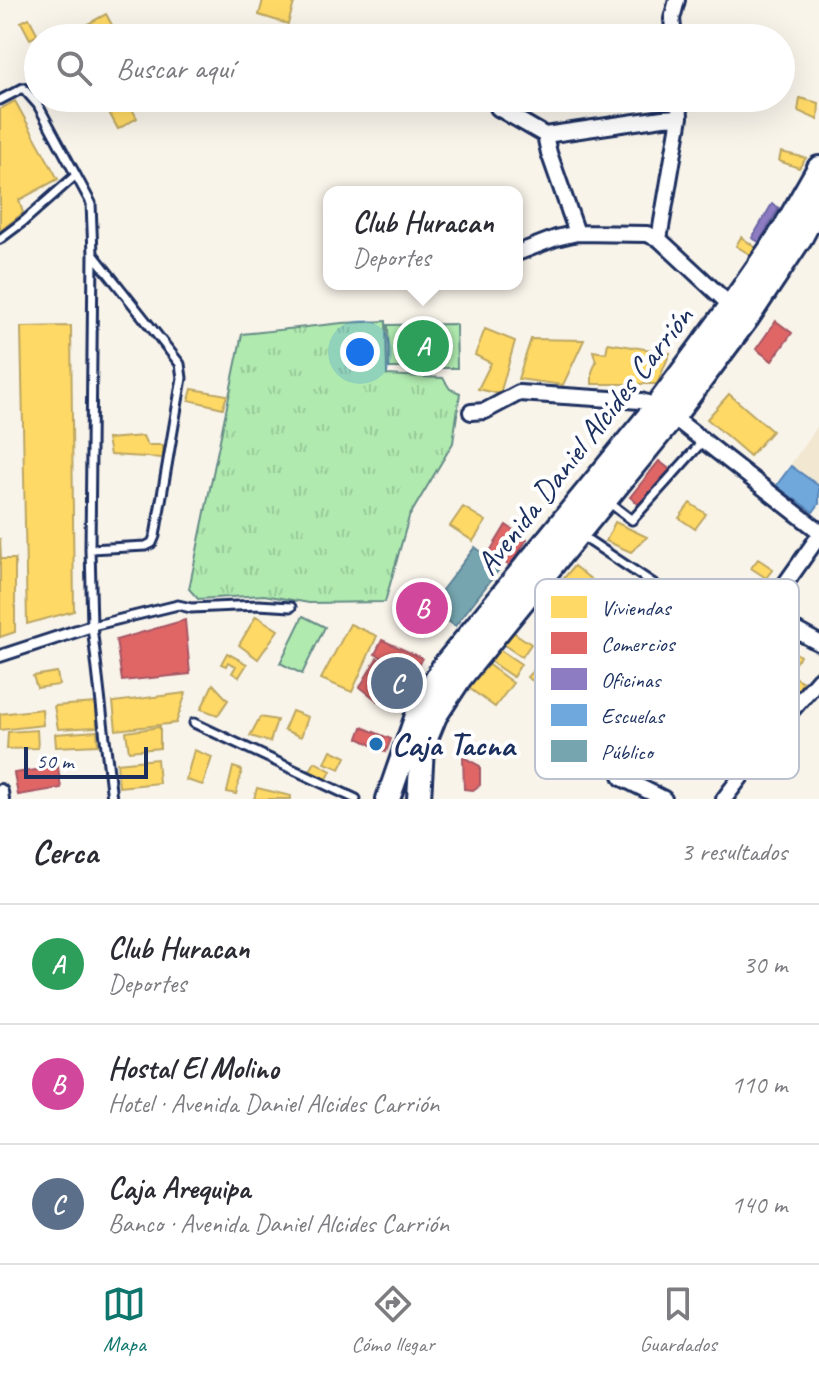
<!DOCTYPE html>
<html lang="es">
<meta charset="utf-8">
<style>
body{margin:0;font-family:Caveat,sans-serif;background:#f2f2f3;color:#2b2b33}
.scale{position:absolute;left:24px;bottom:20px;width:124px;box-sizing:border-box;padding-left:8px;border:4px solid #1b2f5e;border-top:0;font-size:22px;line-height:28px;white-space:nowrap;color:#1b2f5e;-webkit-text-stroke:6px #fff;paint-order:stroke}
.you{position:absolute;left:360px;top:352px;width:28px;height:28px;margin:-20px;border:6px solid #fff;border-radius:50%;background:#1a73e8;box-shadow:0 0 0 12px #1a73e833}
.badge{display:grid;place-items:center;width:52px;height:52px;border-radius:50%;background:#0f766e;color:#fff;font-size:26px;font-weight:700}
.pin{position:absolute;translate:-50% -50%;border:4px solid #fff;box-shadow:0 2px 8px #0006}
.popup{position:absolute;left:323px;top:186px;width:200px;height:104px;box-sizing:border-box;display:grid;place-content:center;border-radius:16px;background:#fff;filter:drop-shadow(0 2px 6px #0005);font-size:26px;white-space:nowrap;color:#7c7c81}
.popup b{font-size:30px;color:#2b2b33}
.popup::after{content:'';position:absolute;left:50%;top:100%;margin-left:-16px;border:16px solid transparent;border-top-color:#fff}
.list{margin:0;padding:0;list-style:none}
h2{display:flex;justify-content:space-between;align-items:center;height:104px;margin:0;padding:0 32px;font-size:34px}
h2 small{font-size:26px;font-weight:400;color:#7c7c81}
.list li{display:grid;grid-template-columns:52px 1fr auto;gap:24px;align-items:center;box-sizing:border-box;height:120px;padding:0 32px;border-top:2px solid #e1e1e2}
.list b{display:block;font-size:30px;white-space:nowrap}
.list p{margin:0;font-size:26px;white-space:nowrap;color:#7c7c81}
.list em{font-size:26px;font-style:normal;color:#7c7c81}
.icon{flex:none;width:44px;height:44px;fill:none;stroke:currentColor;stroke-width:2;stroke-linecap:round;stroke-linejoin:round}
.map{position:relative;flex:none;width:819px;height:799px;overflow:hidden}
.search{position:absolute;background:#fff;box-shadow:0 8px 32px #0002;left:24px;right:24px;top:24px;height:88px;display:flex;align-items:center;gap:20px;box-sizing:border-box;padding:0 28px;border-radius:44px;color:#7c7c81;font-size:30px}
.sheet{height:464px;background:#fff}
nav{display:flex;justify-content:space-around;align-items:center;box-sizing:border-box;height:112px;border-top:2px solid #e1e1e2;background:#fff;font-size:22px;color:#7c7c81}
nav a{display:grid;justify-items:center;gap:4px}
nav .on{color:#0f766e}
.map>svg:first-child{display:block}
.built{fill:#f2e7d1}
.grass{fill:url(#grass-tufts);stroke:#668c86;stroke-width:2}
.pitch{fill:#b0eaaf;stroke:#668c86;stroke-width:2}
.homes{fill:#ffd966;stroke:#bba664;stroke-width:2}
.shops{fill:#e06666;stroke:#a55664;stroke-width:2}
.offices{fill:#8e7cc3;stroke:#6c65a5;stroke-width:2}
.schools{fill:#6fa8dc;stroke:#5684b6;stroke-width:2}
.public{fill:#76a5af;stroke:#5b8297;stroke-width:2}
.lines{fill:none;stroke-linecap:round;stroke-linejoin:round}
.service-casing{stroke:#1b2f5e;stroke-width:13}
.pedestrian-casing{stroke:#1b2f5e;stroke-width:16}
.minor-casing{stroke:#1b2f5e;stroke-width:20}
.primary-casing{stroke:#1b2f5e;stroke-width:28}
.service{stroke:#fff;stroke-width:7}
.pedestrian{stroke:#fff;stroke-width:10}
.minor{stroke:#fff;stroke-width:14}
.primary{stroke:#fff;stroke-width:22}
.poi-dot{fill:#1f6fb2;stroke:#fff;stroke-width:3}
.labels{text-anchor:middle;stroke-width:8;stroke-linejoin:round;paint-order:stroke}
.street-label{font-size:32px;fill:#1b2f5e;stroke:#fff}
.poi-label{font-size:32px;font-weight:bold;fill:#1b2f5e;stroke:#fff;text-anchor:start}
.key{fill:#fff;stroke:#bbc1cf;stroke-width:2}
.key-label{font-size:22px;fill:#1b2f5e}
</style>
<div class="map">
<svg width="819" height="799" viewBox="0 0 819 799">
<defs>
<pattern id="grass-tufts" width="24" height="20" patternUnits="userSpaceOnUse" patternTransform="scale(2)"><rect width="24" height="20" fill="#b0eaaf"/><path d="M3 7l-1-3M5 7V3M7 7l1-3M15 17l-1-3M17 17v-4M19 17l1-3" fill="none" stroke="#97c999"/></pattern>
</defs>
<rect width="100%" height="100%" fill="#f9f4ea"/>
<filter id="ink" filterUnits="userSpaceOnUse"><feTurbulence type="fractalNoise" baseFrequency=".0125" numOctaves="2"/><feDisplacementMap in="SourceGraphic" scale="16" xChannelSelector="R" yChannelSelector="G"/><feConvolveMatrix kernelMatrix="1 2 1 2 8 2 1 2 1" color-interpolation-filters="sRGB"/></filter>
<g filter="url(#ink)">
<!-- built -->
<path class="built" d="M 819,423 L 819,504 L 813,512 L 776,486 Z"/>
<!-- grass -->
<path class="grass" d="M 386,321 L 387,375 L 443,378 L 450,389 L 460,393 L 453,443 L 409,517 L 385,602 L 309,603 L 264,595 L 198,599 L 189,589 L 242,334 L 342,323 Z
M 710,665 L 775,715 L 753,744 L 684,695 Z"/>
<!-- pitch -->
<path class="pitch" d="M 456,324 L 457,368 L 389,368 L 388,325 Z
M 303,616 L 325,627 L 302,674 L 280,663 Z"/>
<!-- homes -->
<path class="homes" d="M 263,0 L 285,0 L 294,3 L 288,24 L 259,15 Z
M 106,14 L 119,38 L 90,38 L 84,26 Z
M 29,18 L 38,35 L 30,39 L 21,22 Z
M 122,98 L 126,98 L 137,118 L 118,129 L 106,107 Z
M 800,98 L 819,103 L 818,120 L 798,111 Z
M 15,101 L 58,179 L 19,200 L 23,213 L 0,231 L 0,109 Z
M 781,152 L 806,158 L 799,168 L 779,161 Z
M 741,237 L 755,247 L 751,255 L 736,246 Z
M 71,326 L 74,611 L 27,624 L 21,327 Z
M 485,329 L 515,341 L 500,394 L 478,389 L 491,363 L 475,355 Z
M 531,339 L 584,340 L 563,385 L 518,379 Z
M 608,343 L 670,353 L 657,384 L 592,384 L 592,372 L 596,362 L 593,351 L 606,353 Z
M 192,389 L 227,395 L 223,408 L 189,400 Z
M 729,394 L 772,431 L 750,456 L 707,419 Z
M 143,436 L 147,445 L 163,445 L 163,458 L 110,455 L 107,439 Z
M 690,503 L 706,514 L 695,529 L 679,518 Z
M 463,507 L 486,521 L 473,541 L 450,526 Z
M 615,522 L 647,537 L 631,552 L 606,541 Z
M 0,538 L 1,559 L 15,559 L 15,632 L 0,637 Z
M 758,559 L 773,569 L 766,578 L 751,568 Z
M 574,566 L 601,587 L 581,612 L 554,590 Z
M 679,614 L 696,628 L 691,633 L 695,637 L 687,644 L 668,626 Z
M 256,616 L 278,630 L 258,659 L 239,645 Z
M 740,622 L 773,640 L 761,662 L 728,643 Z
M 350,624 L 377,636 L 352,692 L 321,679 Z
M 513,632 L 531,644 L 522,657 L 504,645 Z
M 780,642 L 800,656 L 792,667 L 775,663 Z
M 499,649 L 521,664 L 513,677 L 491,662 Z
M 227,653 L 247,664 L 239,677 L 232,673 L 236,666 L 228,662 L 226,666 L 221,664 Z
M 642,662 L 657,673 L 649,684 L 633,675 Z
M 486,663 L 513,683 L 495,707 L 469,688 Z
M 536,667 L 575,696 L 569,705 L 527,677 Z
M 779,669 L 803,682 L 796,695 L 772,683 Z
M 57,672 L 59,685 L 37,688 L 33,676 Z
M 213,684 L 228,700 L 218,715 L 201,709 Z
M 619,692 L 638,708 L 627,721 L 608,705 Z
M 186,693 L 176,723 L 116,730 L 113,702 Z
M 96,703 L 97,727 L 58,729 L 54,706 Z
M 603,708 L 617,721 L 609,731 L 594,719 Z
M 42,709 L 43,725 L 0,730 L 0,714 Z
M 292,711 L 308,717 L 301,737 L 284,730 Z
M 260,717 L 277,720 L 270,742 L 250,736 Z
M 160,727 L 160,748 L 129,751 L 126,732 Z
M 720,729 L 741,745 L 734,754 L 713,739 Z
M 37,730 L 38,748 L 7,749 L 8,732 Z
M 97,731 L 98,745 L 56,747 L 55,734 Z
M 194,750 L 212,757 L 203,785 L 186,780 Z
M 331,750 L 346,757 L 340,769 L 325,763 Z
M 157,759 L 159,783 L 119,787 L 117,763 Z
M 315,762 L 331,771 L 326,781 L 309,772 Z
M 233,767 L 242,770 L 236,794 L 227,792 Z
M 257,788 L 291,796 L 291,799 L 254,799 Z"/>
<!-- shops -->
<path class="shops" d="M 776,321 L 792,333 L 772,361 L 756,349 Z
M 659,461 L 672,471 L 643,508 L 630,497 Z
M 506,525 L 527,539 L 510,566 L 489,553 Z
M 185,620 L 190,674 L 122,681 L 116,640 Z
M 382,640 L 422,658 L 414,673 L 375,654 Z
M 377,658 L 416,678 L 409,695 L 390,684 L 378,701 L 360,687 Z
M 362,727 L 391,739 L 386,752 L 358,738 Z
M 463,757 L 480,766 L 480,785 L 473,790 L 464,789 Z
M 58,767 L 61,788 L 18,795 L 14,773 Z"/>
<!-- offices -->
<path class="offices" d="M 772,204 L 779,208 L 759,242 L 752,238 Z"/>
<!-- schools -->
<path class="schools" d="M 791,466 L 819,486 L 819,504 L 813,512 L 776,486 Z"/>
<!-- public -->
<path class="public" d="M 475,547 L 501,567 L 455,626 L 429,607 Z"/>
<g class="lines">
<defs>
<path id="service" d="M 0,100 L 23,88 L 38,105 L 91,203 L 93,254 L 90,549 L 92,626 L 112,799
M 0,239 L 24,221 L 76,175
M 607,501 L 632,520 L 703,441
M 579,534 L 678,600
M 90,549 L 146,546 L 152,543 L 155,536 L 182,378 L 180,364 L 93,254
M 92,626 L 178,605 L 191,608 L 258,605 L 291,607
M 194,723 L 356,799"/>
<path id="pedestrian" d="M 0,656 L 92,626"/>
<path id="minor" d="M 674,38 L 672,19 L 677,0
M 498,108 L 545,135
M 577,233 L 549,153 L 545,135 L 663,118 L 680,117
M 659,239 L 680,117 L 679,98
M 517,253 L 556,238 L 577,233 L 647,234 L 659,239 L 731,306
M 471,412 L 485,411 L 519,393 L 641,401 L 657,406 L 673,417 L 819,531
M 819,536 L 771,604 L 770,616 L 819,643
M 0,792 L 1,799
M 664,799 L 622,778 L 618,767 L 702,656 L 711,654 L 791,711
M 724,799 L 791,711 L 819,679"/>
<path id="primary" d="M 388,799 L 420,707 L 444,666 L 657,406 L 731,306 L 783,231 L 819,168
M 419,799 L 422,748 L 435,716 L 460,678 L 673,417 L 748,317 L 801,237 L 819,203"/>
</defs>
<!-- service casing -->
<use href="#service" class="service-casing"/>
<!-- pedestrian casing -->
<use href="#pedestrian" class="pedestrian-casing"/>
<!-- minor casing -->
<use href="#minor" class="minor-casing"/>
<!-- primary casing -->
<use href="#primary" class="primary-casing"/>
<!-- service -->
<use href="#service" class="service"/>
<!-- pedestrian -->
<use href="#pedestrian" class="pedestrian"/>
<!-- minor -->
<use href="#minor" class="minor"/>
<!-- primary -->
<use href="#primary" class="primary"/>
</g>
</g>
<!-- markers -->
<circle class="poi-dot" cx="376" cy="744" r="8"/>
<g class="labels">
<!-- street labels -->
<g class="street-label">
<text transform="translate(584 440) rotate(-52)" y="11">Avenida Daniel Alcides Carrión</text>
</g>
<!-- poi labels -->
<g class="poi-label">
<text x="392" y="755">Caja Tacna</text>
</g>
</g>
<!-- legend -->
<rect x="535" y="579" width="264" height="200" rx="12" class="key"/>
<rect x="551" y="596" width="36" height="22" fill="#ffd966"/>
<rect x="551" y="632" width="36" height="22" fill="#e06666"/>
<rect x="551" y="668" width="36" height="22" fill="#8e7cc3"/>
<rect x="551" y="704" width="36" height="22" fill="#6fa8dc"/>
<rect x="551" y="740" width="36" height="22" fill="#76a5af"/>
<g class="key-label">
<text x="601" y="615">Viviendas</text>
<text x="601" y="651">Comercios</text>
<text x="601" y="687">Oficinas</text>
<text x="601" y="723">Escuelas</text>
<text x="601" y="759">Público</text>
</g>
</svg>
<div class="scale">50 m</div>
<div class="you"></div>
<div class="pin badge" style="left:423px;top:346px;background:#2e9e5b">A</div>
<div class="popup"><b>Club Huracan</b>Deportes</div>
<div class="pin badge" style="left:422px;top:608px;background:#d1479c">B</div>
<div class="pin badge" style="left:397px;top:683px;background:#5c6f8a">C</div>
<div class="search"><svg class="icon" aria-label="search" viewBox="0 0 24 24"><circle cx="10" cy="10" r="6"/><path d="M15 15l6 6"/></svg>Buscar aquí</div>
</div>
<section class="sheet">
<h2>Cerca<small>3 resultados</small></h2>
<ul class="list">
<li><span class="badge" style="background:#2e9e5b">A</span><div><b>Club Huracan</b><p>Deportes</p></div><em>30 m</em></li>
<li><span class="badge" style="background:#d1479c">B</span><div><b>Hostal El Molino</b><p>Hotel · Avenida Daniel Alcides Carrión</p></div><em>110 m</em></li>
<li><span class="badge" style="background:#5c6f8a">C</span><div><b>Caja Arequipa</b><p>Banco · Avenida Daniel Alcides Carrión</p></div><em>140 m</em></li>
</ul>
</section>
<nav>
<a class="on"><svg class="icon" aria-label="map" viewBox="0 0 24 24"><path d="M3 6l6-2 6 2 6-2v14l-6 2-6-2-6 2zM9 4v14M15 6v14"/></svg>Mapa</a>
<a><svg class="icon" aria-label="directions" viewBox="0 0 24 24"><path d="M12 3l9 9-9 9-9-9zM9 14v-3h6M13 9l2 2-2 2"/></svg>Cómo llegar</a>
<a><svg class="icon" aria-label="saved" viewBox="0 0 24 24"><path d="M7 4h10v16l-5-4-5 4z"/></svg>Guardados</a>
</nav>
